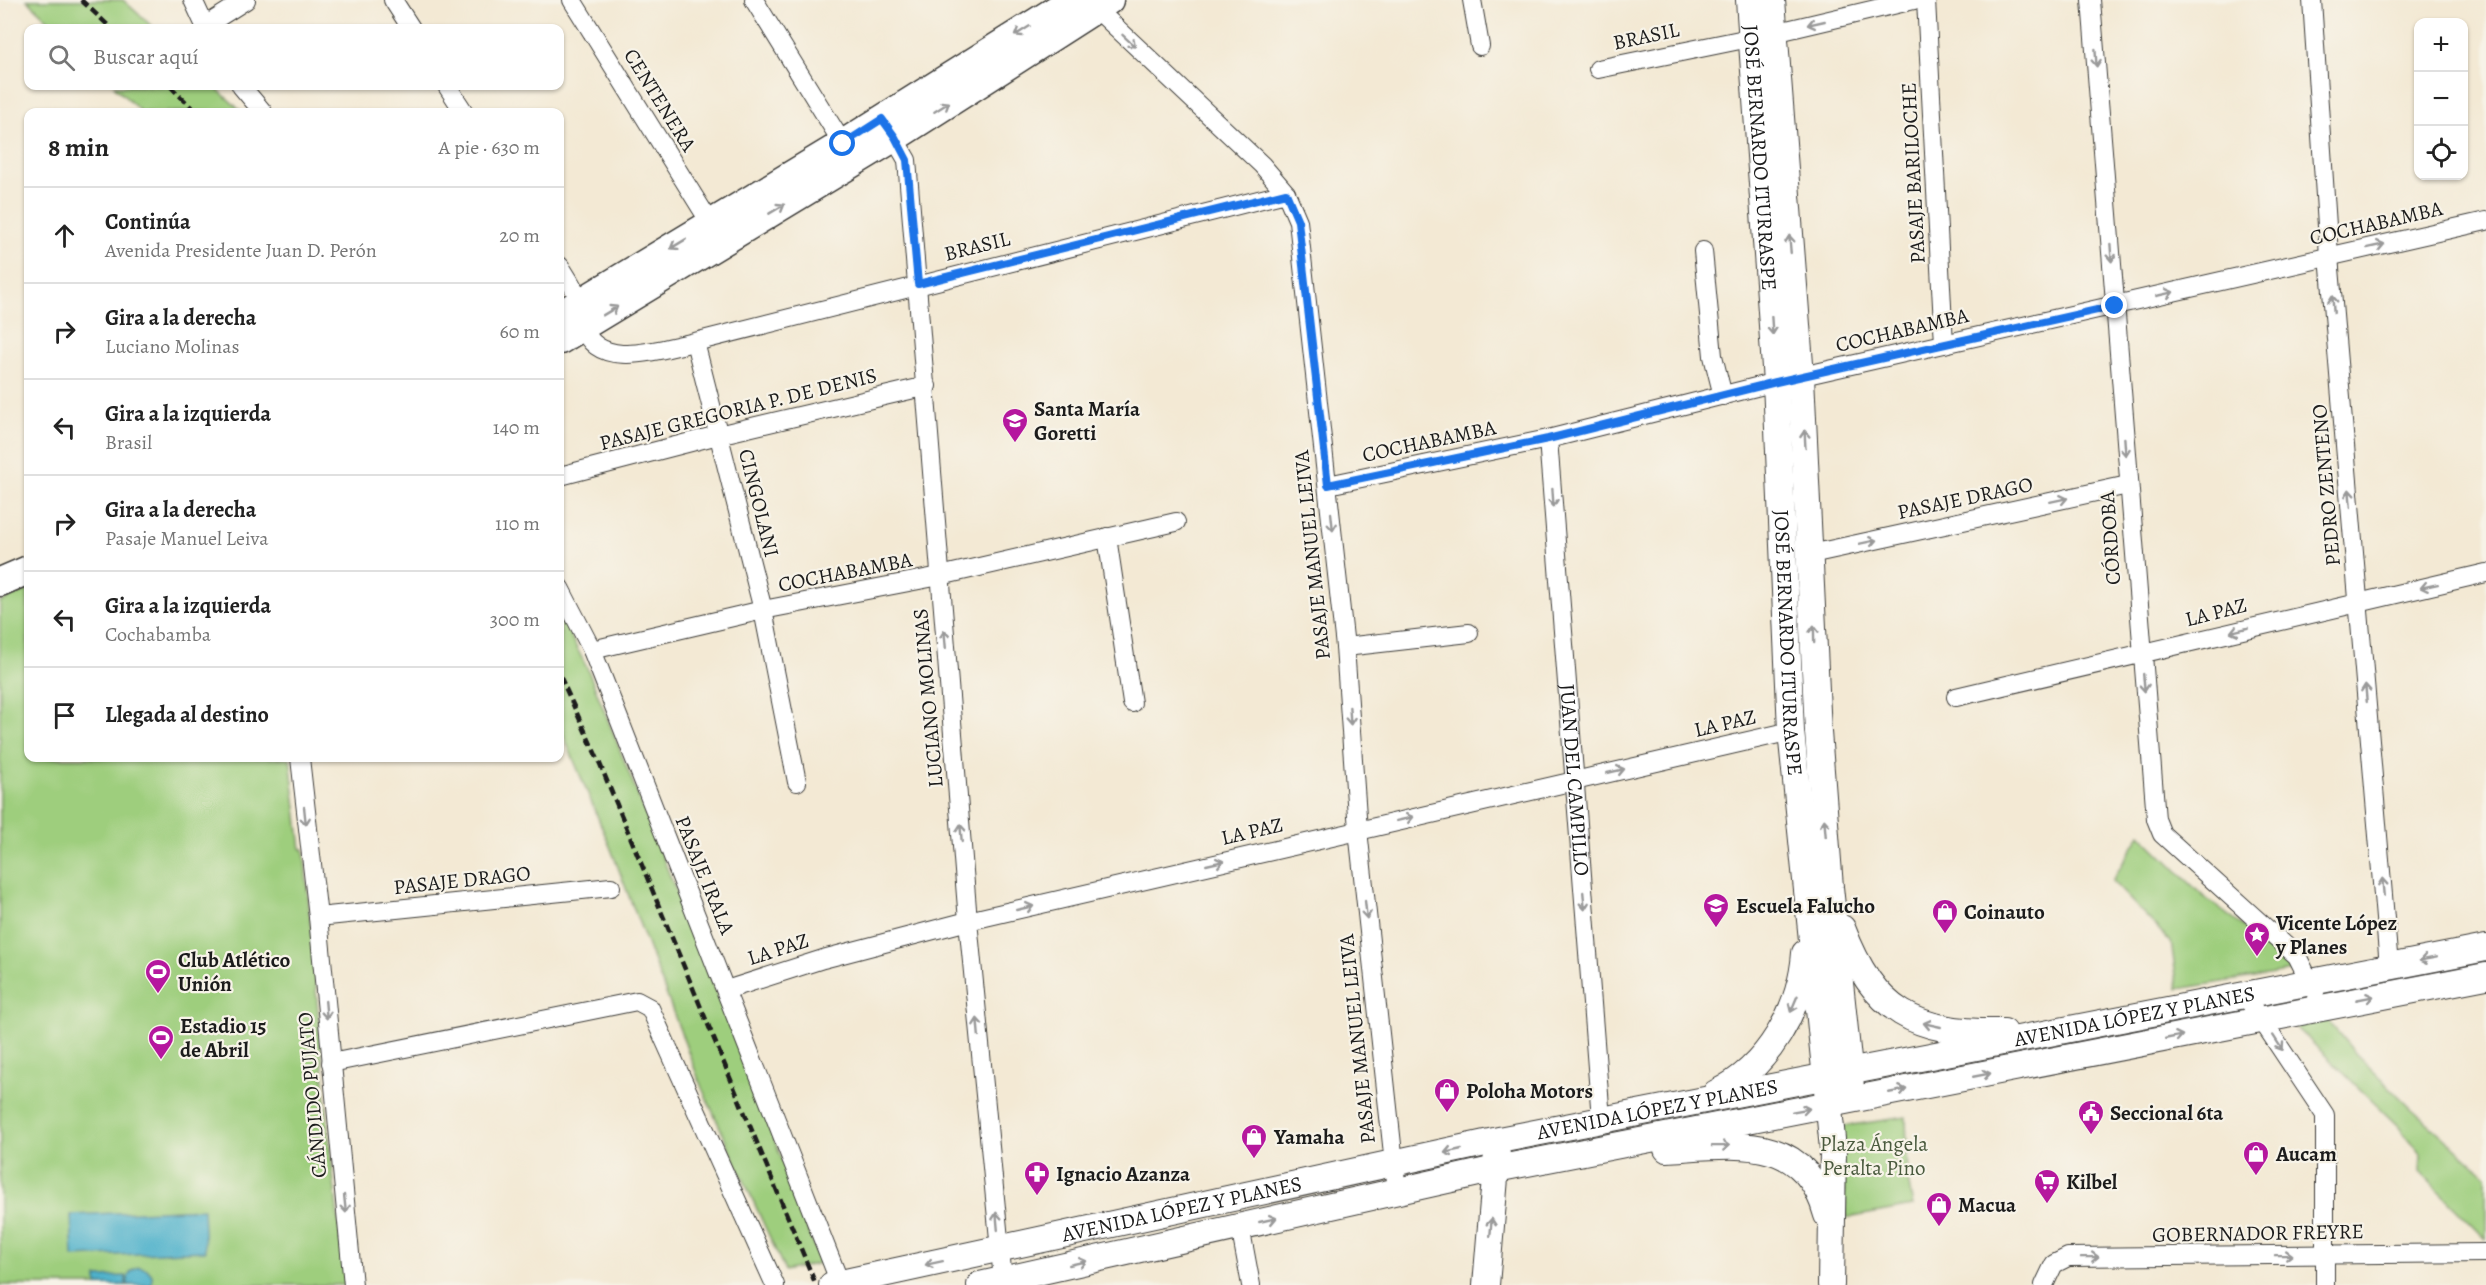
<!DOCTYPE html>
<html lang="es">
<meta charset="utf-8">
<style>
body{margin:0;font-family:Alegreya,serif;background:#f2f2f2;color:#222}
.controls{position:absolute;right:18px;top:18px;display:grid;overflow:hidden;border-radius:12px;box-shadow:0 2px 4px #0004}
.controls button{width:54px;height:54px;display:grid;place-items:center;padding:0;border:0;border-bottom:2px solid #e0e0e0;background:#fff;color:#222;font:30px sans-serif}
.stop{position:absolute;width:18px;height:18px;margin:-14px;border:4px solid #1a73e8;border-radius:50%;background:#fff}
.stop.end{background:#1a73e8;border-color:#fff;box-shadow:0 2px 6px #0008}
.list{margin:0;padding:0;list-style:none}
h2{display:flex;justify-content:space-between;align-items:center;height:78px;margin:0;padding:0 24px;font-size:26px}
h2 small{font-size:20px;font-weight:400;color:#767676}
.list li{display:grid;grid-template-columns:39px 1fr auto;gap:18px;align-items:center;box-sizing:border-box;height:96px;padding:0 24px;border-top:2px solid #e0e0e0}
.list b{display:block;font-size:22px;white-space:nowrap}
.list p{margin:0;font-size:20px;white-space:nowrap;color:#767676}
.list em{font-size:20px;font-style:normal;color:#767676}
.icon{flex:none;width:33px;height:33px;fill:none;stroke:currentColor;stroke-width:2;stroke-linecap:round;stroke-linejoin:round}
.map{position:relative;flex:none;width:2486px;height:1285px;overflow:hidden}
.search{position:absolute;background:#fff;box-shadow:0 2px 4px #0004;left:24px;top:24px;width:540px;height:66px;display:flex;align-items:center;gap:15px;box-sizing:border-box;padding:0 21px;border-radius:12px;color:#767676;font-size:22px}
.panel{position:absolute;background:#fff;box-shadow:0 2px 4px #0004;left:24px;top:108px;width:540px;height:654px;border-radius:12px}
.map>svg:first-child{display:block}
.green{fill:#9ece7d;stroke:#5d754c;stroke-width:1.5}
.water{fill:#4bb0ca;stroke:#346673;stroke-width:1.5}
.lines{fill:none;stroke-linecap:round;stroke-linejoin:round}
.street-casing{stroke:#3c3b38;stroke-width:20}
.secondary-casing{stroke:#3c3b38;stroke-width:28}
.primary-casing{stroke:#3c3b38;stroke-width:31}
.street{stroke:#fff;stroke-width:18}
.secondary{stroke:#fff;stroke-width:26}
.primary{stroke:#fff;stroke-width:28}
.rail{stroke:#1c1c1c;stroke-width:4.5;stroke-dasharray:9 4.5;stroke-linecap:butt}
.oneway{stroke:#999}
.route{stroke:#1a73e8;stroke-width:8}
.labels{text-anchor:middle;stroke-width:4.5;stroke-linejoin:round;paint-order:stroke}
.street-label{font-size:21px;fill:#1c1c1c;stroke:#f7f3e8}
.poi-label{font-size:21px;font-weight:bold;fill:#1c1c1c;stroke:#f7f3e8;text-anchor:start}
.park-label{font-size:21px;fill:#4a5a3e;stroke:#f7f3e8}
</style>
<div class="map">
<svg width="2486" height="1285" viewBox="0 0 2486 1285">
<rect width="100%" height="100%" fill="#f7f3e8"/>
<filter id="ink" filterUnits="userSpaceOnUse"><feTurbulence type="fractalNoise" baseFrequency=".0167" numOctaves="2"/><feDisplacementMap in="SourceGraphic" scale="12" xChannelSelector="R" yChannelSelector="G"/><feConvolveMatrix kernelMatrix="1 2 1 2 8 2 1 2 1" color-interpolation-filters="sRGB"/></filter>
<filter id="wash" filterUnits="userSpaceOnUse"><feTurbulence type="fractalNoise" baseFrequency=".008" numOctaves="4" result="noise"/><feDisplacementMap in="SourceGraphic" scale="24" xChannelSelector="R" yChannelSelector="G"/><feGaussianBlur stdDeviation="1.35" result="paint"/><feColorMatrix in="noise" values="0 0 0 0 0 0 0 0 0 0 0 0 0 0 0 0 0 1.4 0 .05"/><feComposite in="paint" operator="in"/></filter>
<g filter="url(#wash)">
<rect width="100%" height="100%" fill="#f3e9d4"/>
<!-- green -->
<path class="green" d="M 27,0 L 123,0 L 154,28 L 57,28 Z
M 114,86 L 214,86 L 242,112 L 141,112 Z
M 28,590 L 28,758 L 290,758 L 301,849 L 304,849 L 329,1140 L 346,1285 L 0,1285 L 0,602 Z
M 560,615 L 588,670 L 763,1109 L 820,1263 L 785,1271 L 702,1088 L 611,849 L 560,727 Z
M 2140,834 L 2203,896 L 2299,970 L 2178,989 L 2171,942 L 2112,881 Z
M 2325,1017 L 2356,1054 L 2412,1109 L 2486,1175 L 2486,1239 L 2420,1172 L 2421,1155 L 2398,1126 L 2292,1023 Z
M 1906,1117 L 1908,1179 L 1913,1206 L 1847,1218 L 1838,1127 Z"/>
<!-- water -->
<path class="water" d="M 203,1209 L 205,1251 L 73,1257 L 71,1215 Z
M 139,1267 L 147,1269 L 152,1275 L 152,1285 L 128,1285 C 127,1275 129,1271 139,1267 Z
M 126,1276 L 126,1285 L 97,1285 L 97,1277 Z"/>
</g>
<g filter="url(#ink)">
<g class="lines">
<defs>
<g id="street">
<path d="M 193,0 L 206,28"/>
<path d="M 393,0 L 411,28"/>
<path d="M 572,0 L 711,224"/>
<path d="M 754,0 L 843,144"/>
<path d="M 1472,0 L 1480,46"/>
<path d="M 1926,0 L 1944,344"/>
<path d="M 2091,0 L 2156,819 L 2162,834 L 2297,956 L 2315,992"/>
<path d="M 2312,0 L 2329,256 L 2389,966"/>
<path d="M 1088,1 L 1262,165 L 1286,193 L 1298,221 L 1345,647 L 1358,830 L 1397,1191"/>
<path d="M 205,26 L 246,0"/>
<path d="M 1598,69 L 1774,33 L 1914,0"/>
<path d="M 241,86 L 263,112"/>
<path d="M 447,86 L 464,112"/>
<path d="M 889,129 L 907,160 L 968,921 L 1003,1280"/>
<path d="M 1703,251 L 1713,356 L 1723,396"/>
<path d="M 560,266 C 567,277 576,290 580,303 C 582,310 581,319 583,326 C 597,373 663,348 695,342 L 1286,193"/>
<path d="M 695,342 L 763,610 L 797,782"/>
<path id="s1" d="M 1548,439 L 1601,1119"/>
<path d="M 560,476 L 718,435 L 927,386"/>
<path d="M 1328,485 L 1548,439 L 1776,382 L 2486,221"/>
<path d="M 1107,537 L 1132,703"/>
<path d="M 1811,554 L 2128,485"/>
<path d="M 560,588 L 592,650 L 840,1283"/>
<path d="M 1345,647 L 1469,633"/>
<path d="M 592,650 L 763,610 L 940,576 L 1176,522"/>
<path d="M 1956,697 L 2486,573"/>
<path d="M 300,758 L 318,917 L 353,1285"/>
<path d="M 318,917 L 611,887"/>
<path d="M 726,990 L 823,959 L 968,921 L 1791,731"/>
<path d="M 2245,995 L 2325,1115 L 2325,1285"/>
<path d="M 331,1063 L 637,1001 L 650,1008 L 775,1285"/>
<path d="M 1240,1226 L 1251,1285"/>
<path d="M 2044,1285 L 2054,1264 L 2068,1257 L 2486,1253"/>
</g>
<g id="secondary">
<path id="s2" d="M 1749,0 L 1776,382 L 1791,731 L 1833,1149 L 1831,1285"/>
<path d="M 1772,0 L 1801,377 L 1818,732 L 1830,887 L 1851,1088"/>
<path d="M 1842,928 C 1874,1013 1915,1034 2004,1032"/>
<path d="M 1716,1093 C 1768,1068 1801,1009 1805,953"/>
<path d="M 1667,1149 C 1736,1145 1805,1132 1827,1215"/>
<path id="s3" d="M 832,1285 L 1499,1140 L 2486,948"/>
<path d="M 980,1285 L 1496,1169 L 2486,976"/>
<path d="M 1486,1285 L 1497,1154"/>
</g>
<path id="primary" d="M 560,315 L 843,144 L 1072,0
M 560,340 L 895,137 L 1109,0
M 0,582 L 28,570"/>
</defs>
<!-- street casing -->
<use href="#street" class="street-casing"/>
<!-- secondary casing -->
<use href="#secondary" class="secondary-casing"/>
<!-- primary casing -->
<use href="#primary" class="primary-casing"/>
<!-- street -->
<use href="#street" class="street"/>
<!-- secondary -->
<use href="#secondary" class="secondary"/>
<!-- primary -->
<use href="#primary" class="primary"/>
<!-- rail -->
<path class="rail" d="M 81,0 L 111,28
M 170,86 L 196,112
M 560,676 L 600,764 L 816,1285"/>
</g>
<!-- one-way arrows -->
<defs><path id="oneway-shaft" d="M-6 0H5M1.5-3L5.5 0L1.5 3" fill="none" stroke-width="1.6" stroke-linecap="round" stroke-linejoin="round" transform="scale(1.5)"/></defs>
<g class="oneway">
<use href="#oneway-shaft" transform="translate(1816 23) rotate(167)"/>
<use href="#oneway-shaft" transform="translate(1022 31) rotate(148)"/>
<use href="#oneway-shaft" transform="translate(1129 41) rotate(43)"/>
<use href="#oneway-shaft" transform="translate(2096 58) rotate(86)"/>
<use href="#oneway-shaft" transform="translate(942 107) rotate(-32)"/>
<use href="#oneway-shaft" transform="translate(777 209) rotate(-31)"/>
<use href="#oneway-shaft" transform="translate(678 244) rotate(149)"/>
<use href="#oneway-shaft" transform="translate(1790 244) rotate(-95)"/>
<use href="#oneway-shaft" transform="translate(2376 246) rotate(-13)"/>
<use href="#oneway-shaft" transform="translate(2111 253) rotate(86)"/>
<use href="#oneway-shaft" transform="translate(2165 294) rotate(-13)"/>
<use href="#oneway-shaft" transform="translate(2333 304) rotate(-95)"/>
<use href="#oneway-shaft" transform="translate(610 311) rotate(-31)"/>
<use href="#oneway-shaft" transform="translate(1772 326) rotate(86)"/>
<use href="#oneway-shaft" transform="translate(1805 439) rotate(-93)"/>
<use href="#oneway-shaft" transform="translate(2125 447) rotate(86)"/>
<use href="#oneway-shaft" transform="translate(1553 498) rotate(86)"/>
<use href="#oneway-shaft" transform="translate(2350 498) rotate(-95)"/>
<use href="#oneway-shaft" transform="translate(2059 500) rotate(-12)"/>
<use href="#oneway-shaft" transform="translate(1332 522) rotate(84)"/>
<use href="#oneway-shaft" transform="translate(1868 542) rotate(-12)"/>
<use href="#oneway-shaft" transform="translate(2429 586) rotate(168)"/>
<use href="#oneway-shaft" transform="translate(2239 630) rotate(166)"/>
<use href="#oneway-shaft" transform="translate(1814 634) rotate(-91)"/>
<use href="#oneway-shaft" transform="translate(945 639) rotate(-95)"/>
<use href="#oneway-shaft" transform="translate(2144 683) rotate(85)"/>
<use href="#oneway-shaft" transform="translate(2366 693) rotate(-95)"/>
<use href="#oneway-shaft" transform="translate(1350 716) rotate(86)"/>
<use href="#oneway-shaft" transform="translate(1616 771) rotate(-13)"/>
<use href="#oneway-shaft" transform="translate(305 816) rotate(84)"/>
<use href="#oneway-shaft" transform="translate(1405 819) rotate(-13)"/>
<use href="#oneway-shaft" transform="translate(1825 828) rotate(-95)"/>
<use href="#oneway-shaft" transform="translate(961 833) rotate(-95)"/>
<use href="#oneway-shaft" transform="translate(1215 863) rotate(-13)"/>
<use href="#oneway-shaft" transform="translate(2383 887) rotate(-95)"/>
<use href="#oneway-shaft" transform="translate(1584 901) rotate(85)"/>
<use href="#oneway-shaft" transform="translate(1025 908) rotate(-13)"/>
<use href="#oneway-shaft" transform="translate(1366 910) rotate(84)"/>
<use href="#oneway-shaft" transform="translate(2428 959) rotate(169)"/>
<use href="#oneway-shaft" transform="translate(2365 998) rotate(-11)"/>
<use href="#oneway-shaft" transform="translate(1794 1004) rotate(113)"/>
<use href="#oneway-shaft" transform="translate(326 1010) rotate(85)"/>
<use href="#oneway-shaft" transform="translate(1932 1025) rotate(-167)"/>
<use href="#oneway-shaft" transform="translate(978 1027) rotate(-95)"/>
<use href="#oneway-shaft" transform="translate(2174 1037) rotate(-11)"/>
<use href="#oneway-shaft" transform="translate(2278 1043) rotate(57)"/>
<use href="#oneway-shaft" transform="translate(1982 1075) rotate(-11)"/>
<use href="#oneway-shaft" transform="translate(1898 1091) rotate(-11)"/>
<use href="#oneway-shaft" transform="translate(1801 1110) rotate(-10)"/>
<use href="#oneway-shaft" transform="translate(1721 1146) rotate(-1)"/>
<use href="#oneway-shaft" transform="translate(1453 1151) rotate(167)"/>
<use href="#oneway-shaft" transform="translate(345 1204) rotate(84)"/>
<use href="#oneway-shaft" transform="translate(1268 1220) rotate(-13)"/>
<use href="#oneway-shaft" transform="translate(997 1221) rotate(-95)"/>
<use href="#oneway-shaft" transform="translate(1491 1227) rotate(-85)"/>
<use href="#oneway-shaft" transform="translate(2284 1255) rotate(-1)"/>
<use href="#oneway-shaft" transform="translate(2090 1257) rotate(-1)"/>
<use href="#oneway-shaft" transform="translate(934 1263) rotate(168)"/>
<use href="#oneway-shaft" transform="translate(1078 1263) rotate(-13)"/>
</g>
</g>
<g class="lines" filter="url(#ink)">
<!-- route -->
<path class="route" d="M 843,144 L 882,119 L 895,137 L 907,160 L 918,284 L 1286,193 L 1298,221 L 1328,485 L 1548,439 L 1776,382 L 2115,306"/>
</g>
<!-- icons -->
<defs>
<symbol id="school-pin" viewBox="-11 -11 22 30"><path d="M0 17L-7.5 6A9.5 9.5 0 1 1 7.5 6Z" fill="#b5179e" stroke="#f7f3e8"/><path d="M0-5L7-2L0 1L-7-2ZM-4 1L0 2.5L4 1V4Q0 6-4 4Z" fill="#fff"/></symbol>
<symbol id="shop-pin" viewBox="-11 -11 22 30"><path d="M0 17L-7.5 6A9.5 9.5 0 1 1 7.5 6Z" fill="#b5179e" stroke="#f7f3e8"/><path d="M-5-2.5h2.3a2.7 3.5 0 0 1 5.4 0H5L5.5 6h-11ZM-1.5-2.5h3a1.5 2.3 0 0 0-3 0Z" fill="#fff"/></symbol>
<symbol id="sight-pin" viewBox="-11 -11 22 30"><path d="M0 17L-7.5 6A9.5 9.5 0 1 1 7.5 6Z" fill="#b5179e" stroke="#f7f3e8"/><path d="M0-6L1.8-2.2L6-1.7L2.9 1.2L3.7 5.4L0 3.3L-3.7 5.4L-2.9 1.2L-6-1.7L-1.8-2.2Z" fill="#fff"/></symbol>
<symbol id="stadium-pin" viewBox="-11 -11 22 30"><path d="M0 17L-7.5 6A9.5 9.5 0 1 1 7.5 6Z" fill="#b5179e" stroke="#f7f3e8"/><path d="M0-5a6.5 5 0 1 0 0 10a6.5 5 0 1 0 0-10ZM-3.5-1.8h7v3.6h-7Z" fill="#fff"/></symbol>
<symbol id="civic-pin" viewBox="-11 -11 22 30"><path d="M0 17L-7.5 6A9.5 9.5 0 1 1 7.5 6Z" fill="#b5179e" stroke="#f7f3e8"/><path d="M-.6-6.5H3V-4.5H.6V-3L4-1V1h2V6H-6V1h2V-1L-.6-3ZM-1.2 2.5V6h2.4V2.5Z" fill="#fff"/></symbol>
<symbol id="pharmacy-pin" viewBox="-11 -11 22 30"><path d="M0 17L-7.5 6A9.5 9.5 0 1 1 7.5 6Z" fill="#b5179e" stroke="#f7f3e8"/><path d="M-2-6h4v4h4v4h-4v4h-4v-4h-4v-4h4Z" fill="#fff"/></symbol>
<symbol id="supermarket-pin" viewBox="-11 -11 22 30"><path d="M0 17L-7.5 6A9.5 9.5 0 1 1 7.5 6Z" fill="#b5179e" stroke="#f7f3e8"/><path d="M-6-5.5h2.5l.6 2H6L4.5 2H-2.5L-4.4-4H-6ZM-1.5 3.2a1.3 1.3 0 1 0 .1 0ZM3 3.2a1.3 1.3 0 1 0 .1 0Z" fill="#fff"/></symbol>
</defs>
<g fill-rule="evenodd">
<use href="#school-pin" x="1000" y="406" width="30" height="40"/>
<use href="#school-pin" x="1701" y="891" width="30" height="40"/>
<use href="#shop-pin" x="1930" y="897" width="30" height="40"/>
<use href="#sight-pin" x="2242" y="920" width="30" height="40"/>
<use href="#stadium-pin" x="143" y="957" width="30" height="40"/>
<use href="#stadium-pin" x="146" y="1023" width="30" height="40"/>
<use href="#shop-pin" x="1432" y="1076" width="30" height="40"/>
<use href="#civic-pin" x="2076" y="1098" width="30" height="40"/>
<use href="#shop-pin" x="1239" y="1122" width="30" height="40"/>
<use href="#shop-pin" x="2241" y="1139" width="30" height="40"/>
<use href="#pharmacy-pin" x="1022" y="1159" width="30" height="40"/>
<use href="#supermarket-pin" x="2032" y="1167" width="30" height="40"/>
<use href="#shop-pin" x="1924" y="1190" width="30" height="40"/>
</g>
<g class="labels">
<!-- street labels -->
<g class="street-label">
<text transform="translate(1646 36) rotate(-12)" y="7">BRASIL</text>
<text transform="translate(660 100) rotate(58)" y="7">CENTENERA</text>
<text dy="7" stroke="none"><textPath href="#s2" startOffset="158">JOSÉ BERNARDO ITURRASPE</textPath></text>
<text transform="translate(1913 173) rotate(-93)" y="7">PASAJE BARILOCHE</text>
<text transform="translate(2376 223) rotate(-13)" y="7">COCHABAMBA</text>
<text transform="translate(977 246) rotate(-14)" y="7">BRASIL</text>
<text transform="translate(1902 330) rotate(-13)" y="7">COCHABAMBA</text>
<text transform="translate(738 409) rotate(-14)" y="7">PASAJE GREGORIA P. DE DENIS</text>
<text transform="translate(1429 441) rotate(-12)" y="7">COCHABAMBA</text>
<text transform="translate(2326 485) rotate(-95)" y="7">PEDRO ZENTENO</text>
<text transform="translate(1965 498) rotate(-12)" y="7">PASAJE DRAGO</text>
<text transform="translate(759 503) rotate(76)" y="7">CINGOLANI</text>
<text transform="translate(2110 538) rotate(-94)" y="7">CÓRDOBA</text>
<text transform="translate(1312 555) rotate(-96)" y="7">PASAJE MANUEL LEIVA</text>
<text transform="translate(845 572) rotate(-11)" y="7">COCHABAMBA</text>
<text transform="translate(2216 612) rotate(-14)" y="7">LA PAZ</text>
<text dy="7" stroke="none"><textPath href="#s2" startOffset="644">JOSÉ BERNARDO ITURRASPE</textPath></text>
<text transform="translate(928 698) rotate(-95)" y="7">LUCIANO MOLINAS</text>
<text transform="translate(1725 723) rotate(-13)" y="7">LA PAZ</text>
<text dy="7" stroke="none"><textPath href="#s1" startOffset="342">JUAN DEL CAMPILLO</textPath></text>
<text transform="translate(1252 831) rotate(-13)" y="7">LA PAZ</text>
<text transform="translate(705 875) rotate(68)" y="7">PASAJE IRALA</text>
<text transform="translate(462 880) rotate(-6)" y="7">PASAJE DRAGO</text>
<text transform="translate(778 949) rotate(-18)" y="7">LA PAZ</text>
<text dy="7" stroke="none"><textPath href="#s3" startOffset="1330">AVENIDA LÓPEZ Y PLANES</textPath></text>
<text transform="translate(1357 1039) rotate(-96)" y="7">PASAJE MANUEL LEIVA</text>
<text transform="translate(312 1095) rotate(-95)" y="7">CÁNDIDO PUJATO</text>
<text dy="7" stroke="none"><textPath href="#s3" startOffset="844">AVENIDA LÓPEZ Y PLANES</textPath></text>
<text dy="7" stroke="none"><textPath href="#s3" startOffset="358">AVENIDA LÓPEZ Y PLANES</textPath></text>
<text transform="translate(2258 1233) rotate(-1)" y="7">GOBERNADOR FREYRE</text>
</g>
<!-- poi labels -->
<g class="poi-label">
<text x="1034" y="416">Santa María<tspan x="1034" dy="24">Goretti</tspan></text>
<text x="1736" y="913">Escuela Falucho</text>
<text x="1964" y="919">Coinauto</text>
<text x="2276" y="930">Vicente López<tspan x="2276" dy="24">y Planes</tspan></text>
<text x="178" y="967">Club Atlético<tspan x="178" dy="24">Unión</tspan></text>
<text x="180" y="1033">Estadio 15<tspan x="180" dy="24">de Abril</tspan></text>
<text x="1466" y="1098">Poloha Motors</text>
<text x="2110" y="1120">Seccional 6ta</text>
<text x="1274" y="1144">Yamaha</text>
<text x="2276" y="1161">Aucam</text>
<text x="1056" y="1181">Ignacio Azanza</text>
<text x="2066" y="1189">Kilbel</text>
<text x="1958" y="1212">Macua</text>
</g>
<!-- park labels -->
<g class="park-label">
<text x="1874" y="1151">Plaza Ángela<tspan x="1874" dy="24">Peralta Pino</tspan></text>
</g>
</g>
</svg>
<div class="controls">
<button>+</button>
<button>−</button>
<button><svg class="icon" aria-label="locate" viewBox="0 0 24 24"><circle cx="12" cy="12" r="6"/><path d="M12 2v4M12 18v4M2 12h4M18 12h4"/></svg></button>
</div>
<div class="stop" style="left:843px;top:144px"></div>
<div class="stop end" style="left:2115px;top:306px"></div>
<div class="search"><svg class="icon" aria-label="search" viewBox="0 0 24 24"><circle cx="10" cy="10" r="6"/><path d="M15 15l6 6"/></svg>Buscar aquí</div>
<section class="panel">
<h2>8 min<small>A pie · 630 m</small></h2>
<ul class="list">
<li><svg class="icon" aria-label="ahead" viewBox="0 0 24 24"><path d="M12 20V5M6 11l6-6 6 6"/></svg><div><b>Continúa</b><p>Avenida Presidente Juan D. Perón</p></div><em>20 m</em></li>
<li><svg class="icon" aria-label="right" viewBox="0 0 24 24"><path d="M7 20v-9h11M14 6l5 5-5 5"/></svg><div><b>Gira a la derecha</b><p>Luciano Molinas</p></div><em>60 m</em></li>
<li><svg class="icon" aria-label="left" viewBox="0 0 24 24"><path d="M17 20v-9H6M10 6l-5 5 5 5"/></svg><div><b>Gira a la izquierda</b><p>Brasil</p></div><em>140 m</em></li>
<li><svg class="icon" aria-label="right" viewBox="0 0 24 24"><path d="M7 20v-9h11M14 6l5 5-5 5"/></svg><div><b>Gira a la derecha</b><p>Pasaje Manuel Leiva</p></div><em>110 m</em></li>
<li><svg class="icon" aria-label="left" viewBox="0 0 24 24"><path d="M17 20v-9H6M10 6l-5 5 5 5"/></svg><div><b>Gira a la izquierda</b><p>Cochabamba</p></div><em>300 m</em></li>
<li><svg class="icon" aria-label="arrive" viewBox="0 0 24 24"><path d="M6 21V4h12l-3 4 3 4H6"/></svg><div><b>Llegada al destino</b></div></li>
</ul>
</section>
</div>
